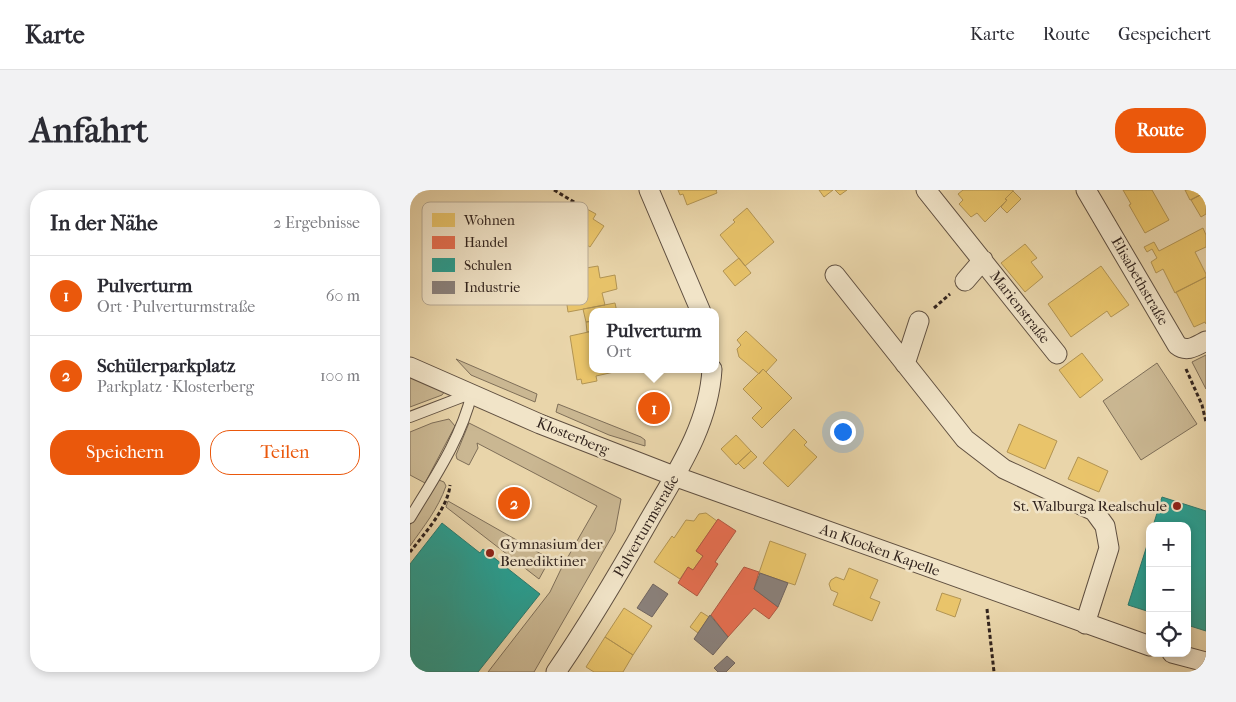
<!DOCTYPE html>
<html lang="de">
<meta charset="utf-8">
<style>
body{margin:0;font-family:"IM FELL French Canon",serif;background:#f2f2f3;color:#2b2b33}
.controls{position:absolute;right:15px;bottom:15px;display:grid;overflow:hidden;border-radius:10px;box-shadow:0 2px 8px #0003}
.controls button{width:45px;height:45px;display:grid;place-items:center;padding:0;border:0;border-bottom:1px solid #e1e1e2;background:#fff;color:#2b2b33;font:25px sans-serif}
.you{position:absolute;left:432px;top:241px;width:18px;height:18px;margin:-12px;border:4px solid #fff;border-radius:50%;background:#1a73e8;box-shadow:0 0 0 8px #1a73e833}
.badge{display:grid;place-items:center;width:32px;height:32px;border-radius:50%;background:#ea580c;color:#fff;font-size:16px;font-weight:700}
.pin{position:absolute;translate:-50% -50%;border:2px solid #fff;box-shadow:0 1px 5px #0006}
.popup{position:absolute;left:179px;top:118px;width:130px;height:65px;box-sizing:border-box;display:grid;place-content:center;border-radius:10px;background:#fff;filter:drop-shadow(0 1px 4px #0005);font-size:16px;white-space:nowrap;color:#7c7c81}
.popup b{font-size:19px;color:#2b2b33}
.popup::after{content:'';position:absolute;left:50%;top:100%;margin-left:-10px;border:10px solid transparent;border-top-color:#fff}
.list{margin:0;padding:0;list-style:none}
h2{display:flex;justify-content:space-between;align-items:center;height:65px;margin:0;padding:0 20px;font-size:21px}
h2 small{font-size:16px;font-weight:400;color:#7c7c81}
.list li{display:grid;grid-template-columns:32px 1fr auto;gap:15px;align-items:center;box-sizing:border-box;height:80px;padding:0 20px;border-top:1px solid #e1e1e2}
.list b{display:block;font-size:19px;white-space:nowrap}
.list p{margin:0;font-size:16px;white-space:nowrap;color:#7c7c81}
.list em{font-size:16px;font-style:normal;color:#7c7c81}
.actions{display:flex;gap:10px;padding:15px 20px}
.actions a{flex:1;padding:11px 0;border:1px solid #ea580c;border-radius:20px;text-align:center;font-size:18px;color:#ea580c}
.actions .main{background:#ea580c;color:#fff}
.icon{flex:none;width:28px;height:28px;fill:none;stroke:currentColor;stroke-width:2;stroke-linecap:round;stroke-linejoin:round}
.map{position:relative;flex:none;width:796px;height:482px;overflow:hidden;border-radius:20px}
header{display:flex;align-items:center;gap:30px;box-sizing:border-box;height:70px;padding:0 25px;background:#fff;border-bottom:1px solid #e1e1e2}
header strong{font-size:24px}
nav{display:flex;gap:28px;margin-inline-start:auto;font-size:18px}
.intro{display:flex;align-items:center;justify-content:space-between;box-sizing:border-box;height:120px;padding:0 30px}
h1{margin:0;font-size:35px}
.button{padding:12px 22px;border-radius:20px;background:#ea580c;color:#fff;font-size:18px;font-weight:700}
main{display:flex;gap:30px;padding:0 30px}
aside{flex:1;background:#fff;border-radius:20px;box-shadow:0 2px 8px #0003}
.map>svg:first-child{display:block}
.green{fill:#cab792;stroke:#7e6e58}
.homes{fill:#e9c46a;stroke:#b29453}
.shops{fill:#e76f51;stroke:#b15842}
.schools{fill:#2a9d8f;stroke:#2c796d}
.industry{fill:#8a817c;stroke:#706560}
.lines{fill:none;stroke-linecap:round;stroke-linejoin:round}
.lane-casing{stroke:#605041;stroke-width:12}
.street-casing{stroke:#605041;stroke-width:21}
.path{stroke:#32241e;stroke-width:3;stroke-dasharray:4 2.5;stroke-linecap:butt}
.lane{stroke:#f1e4c8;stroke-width:10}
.street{stroke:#f1e4c8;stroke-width:19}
.poi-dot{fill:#8f2418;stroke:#f1e4c8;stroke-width:2}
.labels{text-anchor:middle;stroke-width:5;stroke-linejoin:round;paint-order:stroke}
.street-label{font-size:15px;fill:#32241e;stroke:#f1e4c8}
.poi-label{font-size:15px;fill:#32241e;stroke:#f1e4c8;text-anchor:end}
.key{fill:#f1e4c8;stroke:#b8aa95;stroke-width:1}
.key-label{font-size:14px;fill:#32241e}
</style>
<header>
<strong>Karte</strong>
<nav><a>Karte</a><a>Route</a><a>Gespeichert</a></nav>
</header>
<div class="intro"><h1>Anfahrt</h1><a class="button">Route</a></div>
<main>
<aside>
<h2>In der Nähe<small>2 Ergebnisse</small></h2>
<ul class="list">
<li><span class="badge">1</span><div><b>Pulverturm</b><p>Ort · Pulverturmstraße</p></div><em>60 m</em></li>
<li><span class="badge">2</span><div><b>Schülerparkplatz</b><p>Parkplatz · Klosterberg</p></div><em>100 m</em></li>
</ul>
<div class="actions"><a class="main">Speichern</a><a>Teilen</a></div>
</aside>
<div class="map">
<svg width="796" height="482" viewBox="0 0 796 482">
<rect width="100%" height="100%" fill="#e9d5aa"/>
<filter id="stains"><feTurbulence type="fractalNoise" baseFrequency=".004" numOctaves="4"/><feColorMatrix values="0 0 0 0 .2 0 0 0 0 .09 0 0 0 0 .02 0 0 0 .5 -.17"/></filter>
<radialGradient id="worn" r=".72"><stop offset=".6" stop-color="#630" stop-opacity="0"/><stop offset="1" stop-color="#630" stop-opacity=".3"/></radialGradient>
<!-- green -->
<path class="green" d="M 796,165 L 796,199 L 782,172 Z
M 46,169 L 127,204 L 125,212 L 61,185 Z
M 747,173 L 787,234 L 731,270 L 693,211 Z
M 0,185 L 35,201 L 32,205 L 0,217 Z
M 148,214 L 231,247 L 235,250 L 235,256 L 199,245 L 146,222 Z
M 39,229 L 45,236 L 15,293 L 0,285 L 0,242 L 22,233 Z
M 59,233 L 211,309 L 205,341 L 124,482 L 78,482 L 140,402 L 151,379 L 187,316 L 67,253 L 68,258 L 59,275 L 47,269 L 46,265 Z
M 29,290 L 34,292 L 36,296 C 28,319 14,336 0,356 L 0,335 Z
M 38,311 L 140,369 L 129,389 L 36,317 Z"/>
<!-- homes -->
<path class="homes" d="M 268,0 L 307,0 L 306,1 L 307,3 L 277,15 L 273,4 L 270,5 Z
M 409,0 L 423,0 L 414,7 Z
M 425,0 L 437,0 L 430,5 Z
M 553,0 L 603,0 L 603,1 L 595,9 L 597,10 L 575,32 L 567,23 L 561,27 L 549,14 L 553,10 L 548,4 Z
M 713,0 L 742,0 L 759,30 L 735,43 L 719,15 L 721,14 Z
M 775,0 L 796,0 L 796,2 L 780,10 Z
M 603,1 L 611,9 L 597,23 L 591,17 L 597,10 L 595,9 Z
M 796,2 L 796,24 L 791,27 L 781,10 Z
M 161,14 L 173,22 L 175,18 L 186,24 L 183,29 L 194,36 L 180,57 L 147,36 Z
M 337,18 L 364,52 L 335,76 L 310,45 L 325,32 L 323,30 Z
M 793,38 L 796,45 L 796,57 L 785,62 L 796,84 L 796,87 L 765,103 L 753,79 L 746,83 L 741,72 L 747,68 L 742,59 L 737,62 L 734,57 L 744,52 L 749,61 Z
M 615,54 L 627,68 L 621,72 L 633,87 L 615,102 L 591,73 Z
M 329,68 L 341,83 L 325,96 L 313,81 Z
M 188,76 L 190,88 L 205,85 L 207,99 L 192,103 L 195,115 L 158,122 L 156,108 L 160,107 L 158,96 L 154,96 L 152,82 Z
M 691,76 L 719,115 L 701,127 L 697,121 L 661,147 L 638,114 Z
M 796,87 L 796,134 L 795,132 L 784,137 L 766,102 Z
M 205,113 L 207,122 L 183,122 L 183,131 L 176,132 L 173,119 Z
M 183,131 L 183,141 L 177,142 L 176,132 Z
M 183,141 L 183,179 L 203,179 L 204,182 L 186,186 L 187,191 L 172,194 L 171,189 L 167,190 L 160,146 Z
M 336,141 L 367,170 L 356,182 L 353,179 L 349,184 L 329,167 L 327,159 L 331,155 L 327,150 Z
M 672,163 L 693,190 L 670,208 L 649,180 Z
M 353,179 L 382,208 L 352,238 L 342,228 L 352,218 L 333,199 Z
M236 217a8 8 0 1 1 16 0a8 8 0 1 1-16 0Z
M 609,234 L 647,251 L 635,279 L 597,262 Z
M 384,239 L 397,252 L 394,255 L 407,267 L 378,297 L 353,273 Z
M 326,245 L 341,261 L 326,275 L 311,259 Z
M 341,261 L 347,267 L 334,279 L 328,273 Z
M 668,267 L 698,281 L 689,302 L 658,289 Z
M 296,323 L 307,331 L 286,361 L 293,366 L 283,380 L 278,377 L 270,389 L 244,372 L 262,346 L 264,348 L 276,330 L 284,331 L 289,324 Z
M 360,351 L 396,364 L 385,395 L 349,383 Z
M 439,378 L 468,390 L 460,408 L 470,412 L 462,431 L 423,415 L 428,403 L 421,400 L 419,394 L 421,390 L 426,387 L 434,390 Z
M 532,403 L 551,409 L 545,427 L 526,420 Z
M 214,418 L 242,436 L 223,465 L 195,447 Z
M 291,422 L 299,427 L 288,443 L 280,437 Z
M 195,447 L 223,465 L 213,482 L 184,482 L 176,477 Z"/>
<!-- shops -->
<path class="shops" d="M 308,329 L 326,341 L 305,372 L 308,374 L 287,406 L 268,393 L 278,377 L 283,380 L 293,366 L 286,361 Z
M 334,377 L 349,382 L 344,399 L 368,417 L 359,429 L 344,418 L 318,447 L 301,425 Z"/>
<!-- schools -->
<path class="schools" d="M 752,307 L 796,321 L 796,441 L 777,435 L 777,336 L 743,336 Z
M 32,333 L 70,363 L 73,359 L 130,404 L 68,482 L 0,482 L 0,374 Z
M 740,346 L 740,422 L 718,415 Z"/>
<!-- industry -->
<path class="industry" d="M 350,383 L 378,393 L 368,417 L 344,399 Z
M 243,394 L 258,404 L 242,427 L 227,418 Z
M 300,425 L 318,447 L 303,465 L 284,449 Z
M 317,466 L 325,473 L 316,482 L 308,482 L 304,478 Z"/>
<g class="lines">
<defs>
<path id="lane" d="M 0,227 L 60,204
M 0,328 C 24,288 51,249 62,203"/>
<path id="street" d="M 239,0 L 291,122
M 516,0 L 647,164
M 676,0 L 767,155 C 777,163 786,156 796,151
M 425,85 L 555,249 L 594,279 L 684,321 L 695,336 L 699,358 L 675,434
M 555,91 L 573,70
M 495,174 L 509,131
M 0,177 L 130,234 L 264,286 L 740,456
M 762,463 L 796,472
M 146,482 C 179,434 209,383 238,332 C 265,285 299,236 302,179"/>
</defs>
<!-- lane casing -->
<use href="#lane" class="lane-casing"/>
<!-- street casing -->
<use href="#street" class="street-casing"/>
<!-- path -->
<path class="path" d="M 144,0 L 169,15
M 524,118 L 540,104
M 776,179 L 792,215 L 796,232
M 0,362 C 14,344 38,318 40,295
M 577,419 L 584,482"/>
<!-- lane -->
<use href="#lane" class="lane"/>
<!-- street -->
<use href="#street" class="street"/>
</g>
<!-- markers -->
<g class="poi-dot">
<circle cx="767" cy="316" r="5"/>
<circle cx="80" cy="363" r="5"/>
</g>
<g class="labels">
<!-- street labels -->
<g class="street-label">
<text transform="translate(730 91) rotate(60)" y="5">Elisabethstraße</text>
<text transform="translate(610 117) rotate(52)" y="5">Marienstraße</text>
<text transform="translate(163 246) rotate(22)" y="5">Klosterberg</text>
<text transform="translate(236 336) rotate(-60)" y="5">Pulverturmstraße</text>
<text transform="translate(470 360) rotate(20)" y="5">An Klocken Kapelle</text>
</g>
<!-- poi labels -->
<g class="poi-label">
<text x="757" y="321">St. Walburga Realschule</text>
<text x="90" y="359" text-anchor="start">Gymnasium der<tspan x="90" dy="17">Benediktiner</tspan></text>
</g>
</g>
<!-- legend -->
<rect x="12" y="12" width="166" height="103" rx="8" class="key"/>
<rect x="22" y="23" width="23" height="14" fill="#e9c46a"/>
<rect x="22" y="46" width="23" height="13" fill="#e76f51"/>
<rect x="22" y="68" width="23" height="14" fill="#2a9d8f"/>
<rect x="22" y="91" width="23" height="13" fill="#8a817c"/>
<g class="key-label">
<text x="54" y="35">Wohnen</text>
<text x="54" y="57">Handel</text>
<text x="54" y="80">Schulen</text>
<text x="54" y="102">Industrie</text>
</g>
<rect width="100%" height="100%" filter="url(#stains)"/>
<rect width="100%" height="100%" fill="url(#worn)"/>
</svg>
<div class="controls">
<button>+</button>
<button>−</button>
<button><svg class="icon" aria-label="locate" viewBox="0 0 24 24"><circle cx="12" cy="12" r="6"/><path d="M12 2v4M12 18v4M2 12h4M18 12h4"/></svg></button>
</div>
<div class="you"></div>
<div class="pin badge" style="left:244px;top:218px">1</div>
<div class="popup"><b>Pulverturm</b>Ort</div>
<div class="pin badge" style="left:104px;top:313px">2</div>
</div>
</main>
